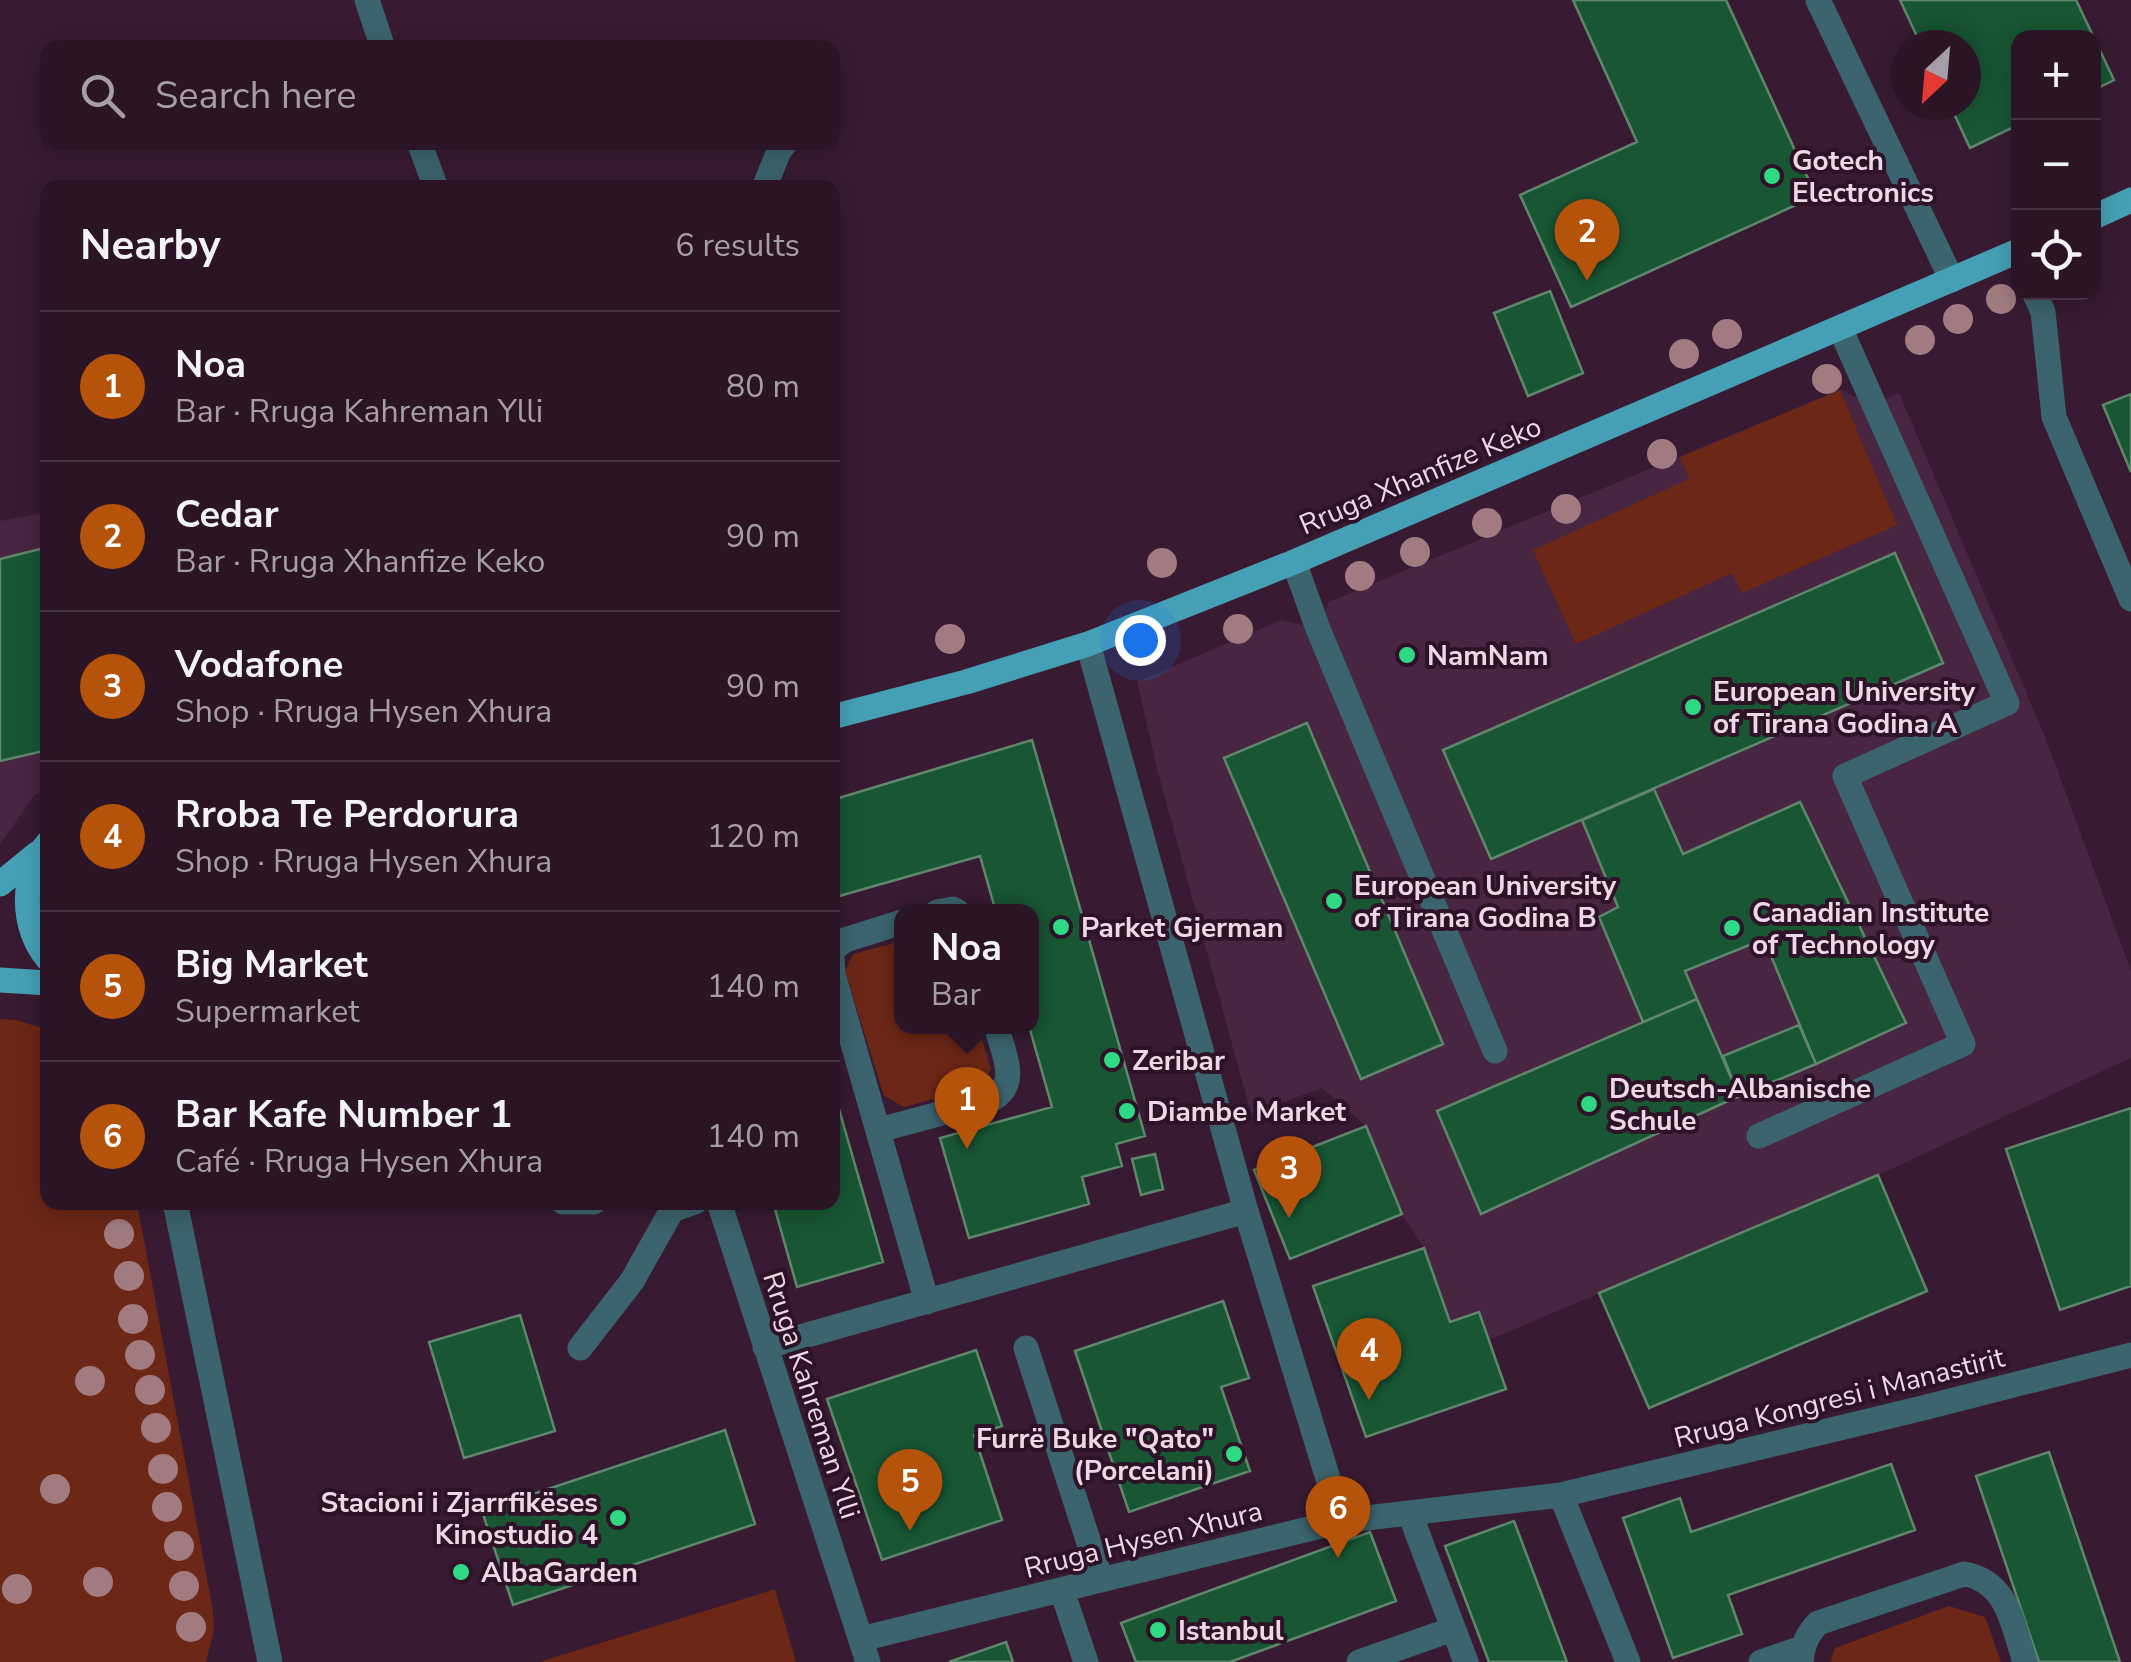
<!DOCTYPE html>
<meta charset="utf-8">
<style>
body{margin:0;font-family:"Nunito Sans",sans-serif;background:#321d2e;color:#f1f3f6}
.controls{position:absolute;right:30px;top:30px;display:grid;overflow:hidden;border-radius:20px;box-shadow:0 5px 25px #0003}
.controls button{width:90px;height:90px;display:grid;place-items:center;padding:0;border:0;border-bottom:2px solid #463343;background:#2a1426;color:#f1f3f6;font:50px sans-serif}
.compass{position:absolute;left:1891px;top:30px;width:90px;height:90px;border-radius:50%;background:#2a1426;box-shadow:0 5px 25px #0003;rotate:206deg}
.you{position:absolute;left:1140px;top:640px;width:35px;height:35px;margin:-25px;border:8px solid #fff;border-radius:50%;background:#1a73e8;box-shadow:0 0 0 15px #1a73e833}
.badge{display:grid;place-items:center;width:65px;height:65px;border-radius:50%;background:#b45309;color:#fff;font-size:32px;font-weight:700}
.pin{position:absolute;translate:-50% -82px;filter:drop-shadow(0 2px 5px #0008)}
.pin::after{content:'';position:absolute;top:52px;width:35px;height:30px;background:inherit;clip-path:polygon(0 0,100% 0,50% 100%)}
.popup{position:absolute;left:894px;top:904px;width:145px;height:130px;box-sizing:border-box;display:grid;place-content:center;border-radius:20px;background:#2a1426;filter:drop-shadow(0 2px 8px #0005);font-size:32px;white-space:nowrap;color:#a59ea7}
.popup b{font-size:38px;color:#f1f3f6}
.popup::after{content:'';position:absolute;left:50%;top:100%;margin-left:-20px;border:20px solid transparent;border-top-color:#2a1426}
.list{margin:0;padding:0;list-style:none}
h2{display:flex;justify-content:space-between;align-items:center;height:130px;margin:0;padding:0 40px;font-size:42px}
h2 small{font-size:32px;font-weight:400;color:#a59ea7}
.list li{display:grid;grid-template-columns:65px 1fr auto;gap:30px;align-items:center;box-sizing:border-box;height:150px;padding:0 40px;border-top:2px solid #463343}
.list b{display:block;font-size:38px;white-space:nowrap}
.list p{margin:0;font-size:32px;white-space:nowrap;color:#a59ea7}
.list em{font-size:32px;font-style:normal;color:#a59ea7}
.icon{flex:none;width:55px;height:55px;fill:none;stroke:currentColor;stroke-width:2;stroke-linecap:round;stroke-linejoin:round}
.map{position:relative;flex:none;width:2131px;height:1662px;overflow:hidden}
.search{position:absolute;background:#2a1426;box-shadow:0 5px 25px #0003;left:40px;top:40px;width:800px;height:110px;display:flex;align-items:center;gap:25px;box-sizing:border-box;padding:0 35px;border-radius:20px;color:#a59ea7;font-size:38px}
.panel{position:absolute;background:#2a1426;box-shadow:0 5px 25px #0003;left:40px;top:180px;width:800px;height:1030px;border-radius:20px}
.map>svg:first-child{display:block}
.built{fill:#482541}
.green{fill:#6c2716}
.building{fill:#185634;stroke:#60876d;stroke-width:2.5}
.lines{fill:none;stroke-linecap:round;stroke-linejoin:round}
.minor{stroke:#3c646e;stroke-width:25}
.major{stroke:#46a0b5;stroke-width:25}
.tree{fill:#a17b7f}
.poi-dot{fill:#2fd883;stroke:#2e1228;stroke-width:4}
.labels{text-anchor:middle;stroke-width:8;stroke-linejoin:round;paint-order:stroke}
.poi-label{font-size:28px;font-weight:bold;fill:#ecd8e7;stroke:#2e1228;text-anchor:start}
.street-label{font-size:28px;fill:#ecd8e7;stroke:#2e1228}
</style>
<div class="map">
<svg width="2131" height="1662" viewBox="0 0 2131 1662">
<rect width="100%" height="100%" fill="#381b32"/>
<!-- built -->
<path class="built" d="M 1840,390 L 1875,405 L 1899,393 L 2046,739 L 2131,971 L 2131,1058 L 1878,1175 L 1489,1340 L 1479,1312 L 1450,1322 L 1424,1248 L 1402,1214 L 1366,1126 L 1322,1088 L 1251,1114 L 1159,776 L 1137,682 L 1281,620 L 1318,629 L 1329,602 Z
M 47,512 L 47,788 L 34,796 L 0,844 L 0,521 Z"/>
<!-- green -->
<path class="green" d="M 1840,390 L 1897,525 L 1742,593 L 1732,573 L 1576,644 L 1533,550 L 1689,479 L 1680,457 Z
M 902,941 L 902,1026 L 978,1027 L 991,1069 L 982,1086 L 904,1107 L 884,1096 L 845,971 L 853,954 Z
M 0,1019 L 17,1020 L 47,1030 L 48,1202 L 137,1203 L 213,1611 L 214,1630 L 206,1662 L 0,1662 Z
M 775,1589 L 796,1662 L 539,1662 L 750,1597 Z
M 1949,1606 L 1985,1617 L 2001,1662 L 1830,1662 L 1835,1648 Z"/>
<!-- building -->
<path class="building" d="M 1573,0 L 1726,0 L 1816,196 L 1571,307 L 1520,195 L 1637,142 Z
M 1900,0 L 2076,0 L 2114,80 L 2094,90 L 2094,38 L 2018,38 L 2018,125 L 1970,148 L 1950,105 L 1966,105 L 1966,45 L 1921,45 Z
M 1550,291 L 1583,373 L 1528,396 L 1494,313 Z
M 2131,394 L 2131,472 L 2103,405 Z
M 48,547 L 48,750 L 0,761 L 0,559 Z
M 1895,553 L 1943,663 L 1491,859 L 1443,750 Z
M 1307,723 L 1443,1044 L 1361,1079 L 1224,758 Z
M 1032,740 L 1145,1136 L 1116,1144 L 1122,1166 L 1082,1177 L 1089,1204 L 969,1238 L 940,1138 L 1052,1107 L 1029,1026 L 1032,1026 L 1032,912 L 996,912 L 980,856 L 832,898 L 832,800 Z
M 1654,789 L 1683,854 L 1800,802 L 1906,1023 L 1816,1064 L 1764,939 L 1685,971 L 1697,999 L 1643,1022 L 1599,917 L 1618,907 L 1582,820 Z
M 1697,999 L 1739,1096 L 1481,1214 L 1437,1111 Z
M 1799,1025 L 1816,1064 L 1739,1096 L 1723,1056 Z
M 832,1085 L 883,1262 L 797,1287 L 773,1202 L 832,1202 Z
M 2131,1108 L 2131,1286 L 2060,1310 L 2006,1149 Z
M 1366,1126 L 1402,1214 L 1290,1259 L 1254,1170 Z
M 1155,1154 L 1163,1189 L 1141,1195 L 1132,1159 Z
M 1878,1175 L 1927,1291 L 1649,1408 L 1599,1293 Z
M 1424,1248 L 1450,1322 L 1479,1312 L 1506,1389 L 1366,1437 L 1313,1286 Z
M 1223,1301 L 1249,1378 L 1221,1387 L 1250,1471 L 1129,1512 L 1075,1351 Z
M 520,1315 L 555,1431 L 464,1458 L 429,1342 Z
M 976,1350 L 1002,1426 L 974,1435 L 1002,1520 L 882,1560 L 827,1399 Z
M 725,1430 L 755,1524 L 513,1605 L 482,1511 Z
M 2049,1452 L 2120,1662 L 2039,1662 L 1976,1476 Z
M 1891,1464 L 1915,1530 L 1728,1595 L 1742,1634 L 1673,1658 L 1623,1518 L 1680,1498 L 1691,1532 Z
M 1514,1521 L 1567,1662 L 1489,1662 L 1445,1546 Z
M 1370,1532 L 1396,1601 L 1230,1662 L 1136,1662 L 1121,1623 Z
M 1006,1642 L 1013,1662 L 949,1662 Z"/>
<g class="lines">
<!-- minor -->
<path class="minor" d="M 367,0 L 383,48
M 1818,0 L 1952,280
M 419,142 L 436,188
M 764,188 L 779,151 L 786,142
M 2034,292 L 2043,312 L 2054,417 L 2131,599
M 1294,562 L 1318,629 L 1495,1051
M 1088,644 L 1246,1211 L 1341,1521
M 937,912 L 953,909 L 958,912
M 832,950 L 845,940 L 902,922
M 832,957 L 833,974 L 927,1302
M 879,1130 L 991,1100 C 1021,1084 1003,1052 996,1026
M 1759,1136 L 1963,1044 L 1845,776 L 2007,703 L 1840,328
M 175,1202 L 270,1662
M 563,1202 L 594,1202
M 719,1202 L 868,1662
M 765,1347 L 1246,1211
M 580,1348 L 632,1281 L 672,1210 L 695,1202
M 1026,1348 L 1101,1580
M 1561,1495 L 1628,1662
M 1410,1514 L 1466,1662
M 1062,1591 L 1086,1662
M 861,1639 L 1341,1521 L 1561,1495 L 1927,1407 L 2131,1355
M 1359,1662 L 1453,1629
M 1761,1662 L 1802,1648
M 1801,1662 C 1802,1646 1807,1635 1818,1623 L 1964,1574 C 2008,1581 2013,1626 2025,1662"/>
<!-- major -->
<path class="major" d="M 2094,217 L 2131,200
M 832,717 L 966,682 L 1088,644 L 1294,562 L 2018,251
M 48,843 C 20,874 21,928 48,959
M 0,884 L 38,853
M 0,980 L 48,983"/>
</g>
<!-- trees -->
<g class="tree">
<circle cx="2001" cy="299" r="15"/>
<circle cx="1958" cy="319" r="15"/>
<circle cx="1727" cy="334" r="15"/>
<circle cx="1920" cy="340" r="15"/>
<circle cx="1684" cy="354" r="15"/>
<circle cx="1827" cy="379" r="15"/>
<circle cx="1662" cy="454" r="15"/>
<circle cx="1566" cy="509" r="15"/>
<circle cx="1487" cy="523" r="15"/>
<circle cx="1415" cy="552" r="15"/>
<circle cx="1162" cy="563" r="15"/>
<circle cx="1360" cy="576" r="15"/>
<circle cx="1238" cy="629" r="15"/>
<circle cx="950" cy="639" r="15"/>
<circle cx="119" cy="1234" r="15"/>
<circle cx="129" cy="1276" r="15"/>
<circle cx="133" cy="1319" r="15"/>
<circle cx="140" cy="1355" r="15"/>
<circle cx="90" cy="1381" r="15"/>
<circle cx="150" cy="1390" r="15"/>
<circle cx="156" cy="1428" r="15"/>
<circle cx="163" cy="1469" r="15"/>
<circle cx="55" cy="1489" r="15"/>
<circle cx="167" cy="1507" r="15"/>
<circle cx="179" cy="1546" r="15"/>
<circle cx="98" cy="1582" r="15"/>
<circle cx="184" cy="1586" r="15"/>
<circle cx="17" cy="1589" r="15"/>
<circle cx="191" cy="1627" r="15"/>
</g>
<!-- markers -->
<g class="poi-dot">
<circle cx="1772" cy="176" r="10"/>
<circle cx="1407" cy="655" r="10"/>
<circle cx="1693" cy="707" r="10"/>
<circle cx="1334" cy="901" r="10"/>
<circle cx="1061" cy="927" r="10"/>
<circle cx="1732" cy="928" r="10"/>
<circle cx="1112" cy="1060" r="10"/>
<circle cx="1589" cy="1104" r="10"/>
<circle cx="1127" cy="1111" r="10"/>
<circle cx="1234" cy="1454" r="10"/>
<circle cx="618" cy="1518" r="10"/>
<circle cx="461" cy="1572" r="10"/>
<circle cx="1158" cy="1630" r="10"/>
</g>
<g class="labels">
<!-- poi labels -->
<g class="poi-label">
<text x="1792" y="170">Gotech<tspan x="1792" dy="32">Electronics</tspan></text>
<text x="1427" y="665">NamNam</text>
<text x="1713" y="701">European University<tspan x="1713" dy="32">of Tirana Godina A</tspan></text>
<text x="1354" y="895">European University<tspan x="1354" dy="32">of Tirana Godina B</tspan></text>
<text x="1752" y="922">Canadian Institute<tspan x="1752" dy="32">of Technology</tspan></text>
<text x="1081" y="937">Parket Gjerman</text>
<text x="1132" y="1070">Zeribar</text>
<text x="1609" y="1098">Deutsch-Albanische<tspan x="1609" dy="32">Schule</tspan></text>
<text x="1147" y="1121">Diambe Market</text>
<text x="1214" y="1448" text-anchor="end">Furrë Buke "Qato"<tspan x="1214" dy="32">(Porcelani)</tspan></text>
<text x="598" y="1512" text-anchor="end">Stacioni i Zjarrfikëses<tspan x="598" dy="32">Kinostudio 4</tspan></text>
<text x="481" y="1582">AlbaGarden</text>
<text x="1178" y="1640">Istanbul</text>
</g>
<!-- street labels -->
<g class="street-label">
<text transform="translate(1420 475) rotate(-23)" y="10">Rruga Xhanfize Keko</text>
<text transform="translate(812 1395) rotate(72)" y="10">Rruga Kahreman Ylli</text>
<text transform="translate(1839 1397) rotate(-14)" y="10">Rruga Kongresi i Manastirit</text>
<text transform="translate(1143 1539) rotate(-14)" y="10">Rruga Hysen Xhura</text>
</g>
</g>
</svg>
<div class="controls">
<button>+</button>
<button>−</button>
<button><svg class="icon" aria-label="locate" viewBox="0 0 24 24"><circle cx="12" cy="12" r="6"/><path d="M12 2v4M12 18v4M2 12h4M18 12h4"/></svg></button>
</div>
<svg class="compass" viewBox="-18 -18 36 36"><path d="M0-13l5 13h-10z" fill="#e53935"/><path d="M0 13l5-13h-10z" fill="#a59ea7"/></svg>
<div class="you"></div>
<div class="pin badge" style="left:967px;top:1149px">1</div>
<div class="popup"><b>Noa</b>Bar</div>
<div class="pin badge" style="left:1587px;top:281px">2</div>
<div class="pin badge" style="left:1289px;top:1218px">3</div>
<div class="pin badge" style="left:1369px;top:1400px">4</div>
<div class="pin badge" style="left:910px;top:1531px">5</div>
<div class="pin badge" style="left:1338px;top:1558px">6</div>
<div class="search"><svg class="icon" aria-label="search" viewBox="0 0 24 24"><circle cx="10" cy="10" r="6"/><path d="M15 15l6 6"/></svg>Search here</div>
<section class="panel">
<h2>Nearby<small>6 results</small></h2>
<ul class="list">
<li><span class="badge">1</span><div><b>Noa</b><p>Bar · Rruga Kahreman Ylli</p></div><em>80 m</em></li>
<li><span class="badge">2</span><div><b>Cedar</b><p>Bar · Rruga Xhanfize Keko</p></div><em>90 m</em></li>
<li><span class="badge">3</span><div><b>Vodafone</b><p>Shop · Rruga Hysen Xhura</p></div><em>90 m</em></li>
<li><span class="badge">4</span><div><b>Rroba Te Perdorura</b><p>Shop · Rruga Hysen Xhura</p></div><em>120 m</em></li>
<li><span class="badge">5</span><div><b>Big Market</b><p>Supermarket</p></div><em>140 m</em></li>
<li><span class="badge">6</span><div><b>Bar Kafe Number 1</b><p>Café · Rruga Hysen Xhura</p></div><em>140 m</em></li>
</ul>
</section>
</div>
